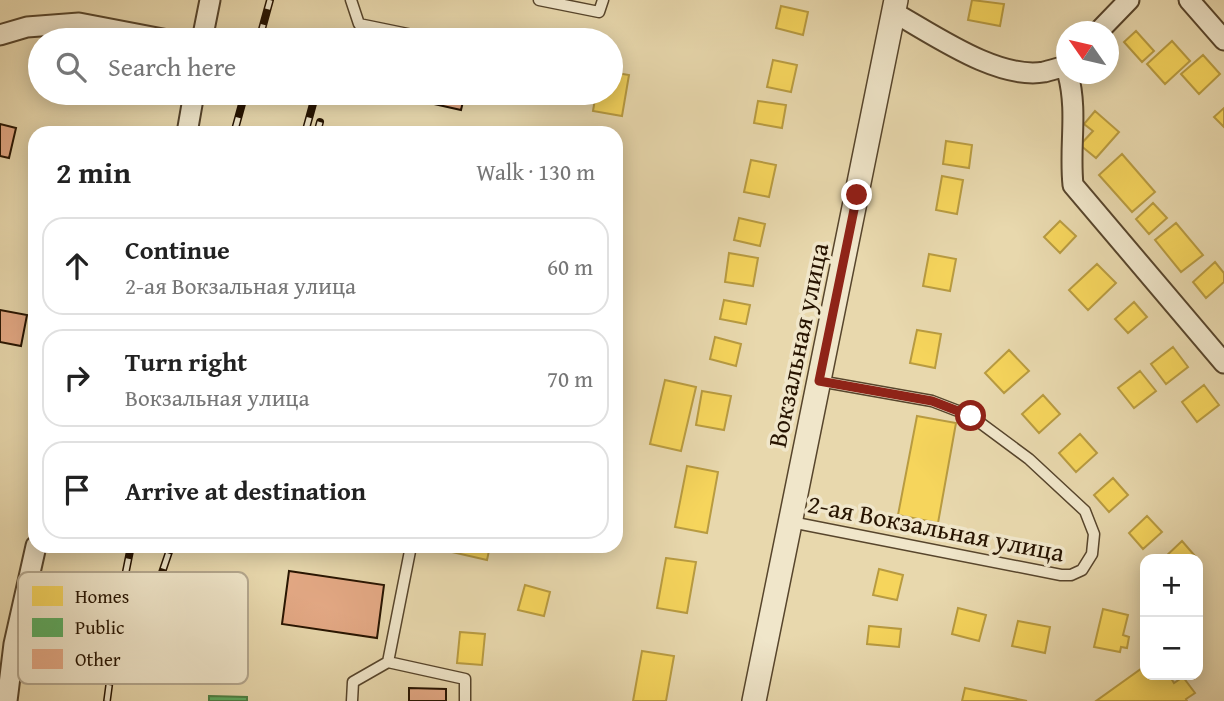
<!DOCTYPE html>
<meta charset="utf-8">
<style>
body{margin:0;font-family:"Gentium Book Plus",serif;background:#f6f6f6;color:#222}
.controls{position:absolute;right:21px;bottom:21px;display:grid;overflow:hidden;border-radius:14px;box-shadow:0 4px 18px #0003}
.controls button{width:63px;height:63px;display:grid;place-items:center;padding:0;border:0;border-bottom:2px solid #e0e0e0;background:#fff;color:#222;font:35px sans-serif}
.compass{position:absolute;left:1056px;top:21px;width:63px;height:63px;border-radius:50%;background:#fff;box-shadow:0 4px 18px #0003;rotate:304deg}
.stop{position:absolute;width:21px;height:21px;margin:-16px;border:5px solid #8f2418;border-radius:50%;background:#fff}
.stop.end{background:#8f2418;border-color:#fff;box-shadow:0 2px 7px #0008}
.list{margin:0;padding:0;list-style:none}
h2{display:flex;justify-content:space-between;align-items:center;height:91px;margin:0;padding:0 28px;font-size:30px}
h2 small{font-size:23px;font-weight:400;color:#767676}
.list li{display:grid;grid-template-columns:46px 1fr auto;gap:21px;align-items:center;box-sizing:border-box;height:98px;margin:0 14px 14px;padding:0 14px;border:2px solid #e0e0e0;border-radius:21px}
.list b{display:block;font-size:26px;white-space:nowrap}
.list p{margin:0;font-size:23px;white-space:nowrap;color:#767676}
.list em{font-size:23px;font-style:normal;color:#767676}
.icon{flex:none;width:38px;height:38px;fill:none;stroke:currentColor;stroke-width:2;stroke-linecap:round;stroke-linejoin:round}
.map{position:relative;flex:none;width:1224px;height:701px;overflow:hidden}
.search{position:absolute;background:#fff;box-shadow:0 4px 18px #0003;left:28px;top:28px;width:595px;height:77px;display:flex;align-items:center;gap:18px;box-sizing:border-box;padding:0 24px;border-radius:38px;color:#767676;font-size:26px}
.panel{position:absolute;background:#fff;box-shadow:0 4px 18px #0003;left:28px;top:126px;width:595px;height:427px;border-radius:21px}
.map>svg:first-child{display:block}
.homes{fill:#f6d55c;stroke:#b89b41;stroke-width:2}
.public{fill:#5aae61;stroke:#4b8044;stroke-width:2}
.building{fill:#e4a985;stroke:#271401;stroke-width:2}
.lines{fill:none;stroke-linecap:round;stroke-linejoin:round}
.service-casing{stroke:#57452c;stroke-width:13}
.minor-casing{stroke:#57452c;stroke-width:23}
.tertiary-casing{stroke:#57452c;stroke-width:26}
.service{stroke:#f0e6ca;stroke-width:10}
.minor{stroke:#f0e6ca;stroke-width:19}
.tertiary{stroke:#f0e6ca;stroke-width:23}
.rail-casing{stroke:#271401;stroke-width:8}
.rail{stroke:#f0e6ca;stroke-width:5;stroke-dasharray:16;stroke-linecap:butt}
.route{stroke:#8f2418;stroke-width:9}
.labels{text-anchor:middle;stroke-width:7;stroke-linejoin:round;paint-order:stroke}
.street-label{font-size:26px;fill:#271401;stroke:#f0e6ca}
.key{fill:#f0e6ca;stroke:#b4a78e;stroke-width:2}
.key-label{font-size:19px;fill:#271401}
</style>
<div class="map">
<svg width="1224" height="701" viewBox="0 0 1224 701">
<rect width="100%" height="100%" fill="#e8d8ad"/>
<filter id="stains"><feTurbulence type="fractalNoise" baseFrequency=".00286" numOctaves="4"/><feColorMatrix values="0 0 0 0 .2 0 0 0 0 .09 0 0 0 0 .02 0 0 0 .5 -.17"/></filter>
<radialGradient id="worn" r=".72"><stop offset=".6" stop-color="#630" stop-opacity="0"/><stop offset="1" stop-color="#630" stop-opacity=".3"/></radialGradient>
<!-- homes -->
<path class="homes" d="M 972,0 L 1004,4 L 1000,26 L 968,20 Z
M 781,6 L 808,12 L 803,35 L 776,28 Z
M 1136,31 L 1154,51 L 1142,62 L 1124,42 Z
M 1172,41 L 1190,61 L 1165,84 L 1147,64 Z
M 1203,55 L 1220,74 L 1199,94 L 1181,74 Z
M 773,60 L 797,65 L 791,92 L 767,87 Z
M 611,72 L 629,75 L 622,116 L 593,111 L 596,93 L 611,93 Z
M 758,101 L 786,105 L 782,128 L 754,123 Z
M 1224,108 L 1224,127 L 1214,117 Z
M 1095,111 L 1119,132 L 1096,158 L 1080,145 L 1093,131 L 1084,124 Z
M 946,141 L 972,145 L 969,168 L 943,164 Z
M 1122,154 L 1155,192 L 1132,212 L 1099,175 Z
M 751,160 L 776,165 L 769,197 L 744,192 Z
M 942,176 L 963,180 L 957,214 L 936,210 Z
M 1153,203 L 1167,218 L 1149,234 L 1136,219 Z
M 739,218 L 765,224 L 760,246 L 734,240 Z
M 1060,221 L 1076,236 L 1060,253 L 1044,237 Z
M 1176,223 L 1203,255 L 1181,272 L 1155,240 Z
M 729,253 L 758,258 L 753,286 L 725,282 Z
M 929,254 L 956,259 L 950,291 L 923,286 Z
M 1215,262 L 1224,273 L 1224,282 L 1206,298 L 1193,282 Z
M 1097,264 L 1116,283 L 1088,310 L 1069,290 Z
M 724,300 L 750,305 L 746,324 L 720,319 Z
M 1134,302 L 1147,317 L 1128,333 L 1115,319 Z
M 917,330 L 941,334 L 935,368 L 910,363 Z
M 715,337 L 741,344 L 736,366 L 710,359 Z
M 1173,347 L 1188,367 L 1166,384 L 1151,364 Z
M 1009,350 L 1029,371 L 1004,393 L 985,373 Z
M 1140,371 L 1156,391 L 1134,408 L 1118,388 Z
M 665,380 L 696,387 L 681,451 L 650,444 Z
M 1204,385 L 1219,405 L 1197,422 L 1182,402 Z
M 702,391 L 731,396 L 724,430 L 696,425 Z
M 1043,395 L 1060,414 L 1039,433 L 1022,414 Z
M 917,416 L 956,423 L 938,523 L 898,515 Z
M 1080,434 L 1097,453 L 1076,472 L 1059,453 Z
M 687,466 L 718,472 L 707,533 L 675,527 Z
M 1113,478 L 1128,495 L 1109,512 L 1094,495 Z
M 1147,516 L 1162,532 L 1143,549 L 1129,533 Z
M 1182,541 L 1195,556 L 1192,559 L 1163,559 Z
M 443,546 L 490,546 L 487,560 L 443,550 Z
M 666,558 L 696,562 L 687,613 L 657,608 Z
M 879,569 L 903,575 L 897,600 L 873,595 Z
M 525,585 L 550,592 L 544,616 L 518,610 Z
M 958,608 L 986,615 L 979,641 L 952,634 Z
M 1103,609 L 1128,615 L 1123,635 L 1129,637 L 1127,648 L 1121,647 L 1120,652 L 1094,647 Z
M 1018,621 L 1050,627 L 1045,653 L 1012,646 Z
M 869,626 L 901,629 L 899,647 L 867,644 Z
M 460,632 L 485,634 L 482,665 L 457,663 Z
M 642,651 L 674,656 L 666,701 L 633,701 Z
M 1145,666 L 1145,675 L 1169,675 L 1174,683 L 1183,677 L 1195,693 L 1186,699 L 1187,701 L 1096,701 Z
M 965,688 L 1027,701 L 962,701 Z"/>
<!-- public -->
<path class="public" d="M 209,696 L 247,697 L 247,701 L 209,701 Z"/>
<!-- building -->
<path class="building" d="M 385,93 L 465,93 L 461,110 Z
M 0,124 L 16,128 L 9,158 L 0,156 Z
M 0,310 L 27,315 L 21,346 L 0,342 Z
M 289,571 L 384,585 L 377,638 L 282,624 Z
M 409,688 L 446,689 L 446,701 L 409,701 Z"/>
<g class="lines">
<defs>
<path id="service" d="M 351,0 L 359,24 L 437,40
M 539,0 L 599,12 L 603,0
M 791,522 L 1061,575 L 1071,575 L 1082,570 L 1092,554 L 1094,534 L 1085,511 L 1029,459 L 971,416 L 932,401 L 819,381
M 388,662 L 465,679 L 465,701
M 352,701 L 353,682 L 388,662 L 411,546"/>
<path id="minor" d="M 1189,0 L 1224,40
M 893,12 C 933,34 997,80 1044,72 C 1051,70 1059,68 1066,66
M 1098,32 L 1129,0
M 0,35 L 27,27 L 79,23 L 168,40
M 202,40 L 210,0
M 1068,74 C 1078,112 1069,146 1073,185 L 1224,363
M 187,133 L 194,93
M 7,701 L 14,644 L 36,546"/>
<path id="tertiary" d="M 754,701 L 896,0"/>
</defs>
<!-- service casing -->
<use href="#service" class="service-casing"/>
<!-- minor casing -->
<use href="#minor" class="minor-casing"/>
<!-- tertiary casing -->
<use href="#tertiary" class="tertiary-casing"/>
<!-- service -->
<use href="#service" class="service"/>
<!-- minor -->
<use href="#minor" class="minor"/>
<!-- tertiary -->
<use href="#tertiary" class="tertiary"/>
<defs>
<path id="rail" d="M 259,40 L 270,0
M 234,133 L 245,93
M 305,133 L 316,93
M 317,133 L 320,122
M 153,599 L 171,546
M 107,701 L 121,596 L 131,546"/>
</defs>
<!-- rail casing -->
<use href="#rail" class="rail-casing"/>
<!-- rail -->
<use href="#rail" class="rail"/>
</g>
<g class="lines">
<!-- route -->
<path class="route" d="M 857,195 L 819,381 L 932,401 L 971,416"/>
</g>
<g class="labels">
<!-- street labels -->
<g class="street-label">
<text transform="translate(798 345) rotate(-78)" y="9">Вокзальная улица</text>
<text transform="translate(936 528) rotate(11)" y="9">2-ая Вокзальная улица</text>
</g>
</g>
<!-- legend -->
<rect x="18" y="572" width="230" height="112" rx="10" class="key"/>
<rect x="32" y="586" width="31" height="20" fill="#f6d55c"/>
<rect x="32" y="618" width="31" height="19" fill="#5aae61"/>
<rect x="32" y="649" width="31" height="20" fill="#e4a985"/>
<g class="key-label">
<text x="75" y="603">Homes</text>
<text x="75" y="634">Public</text>
<text x="75" y="666">Other</text>
</g>
<rect width="100%" height="100%" filter="url(#stains)"/>
<rect width="100%" height="100%" fill="url(#worn)"/>
</svg>
<div class="controls">
<button>+</button>
<button>−</button>
</div>
<svg class="compass" viewBox="-18 -18 36 36"><path d="M0-13l5 13h-10z" fill="#e53935"/><path d="M0 13l5-13h-10z" fill="#767676"/></svg>
<div class="stop" style="left:971px;top:416px"></div>
<div class="stop end" style="left:857px;top:195px"></div>
<div class="search"><svg class="icon" aria-label="search" viewBox="0 0 24 24"><circle cx="10" cy="10" r="6"/><path d="M15 15l6 6"/></svg>Search here</div>
<section class="panel">
<h2>2 min<small>Walk · 130 m</small></h2>
<ul class="list">
<li><svg class="icon" aria-label="ahead" viewBox="0 0 24 24"><path d="M12 20V5M6 11l6-6 6 6"/></svg><div><b>Continue</b><p>2-ая Вокзальная улица</p></div><em>60 m</em></li>
<li><svg class="icon" aria-label="right" viewBox="0 0 24 24"><path d="M7 20v-9h11M14 6l5 5-5 5"/></svg><div><b>Turn right</b><p>Вокзальная улица</p></div><em>70 m</em></li>
<li><svg class="icon" aria-label="arrive" viewBox="0 0 24 24"><path d="M6 21V4h12l-3 4 3 4H6"/></svg><div><b>Arrive at destination</b></div></li>
</ul>
</section>
</div>
